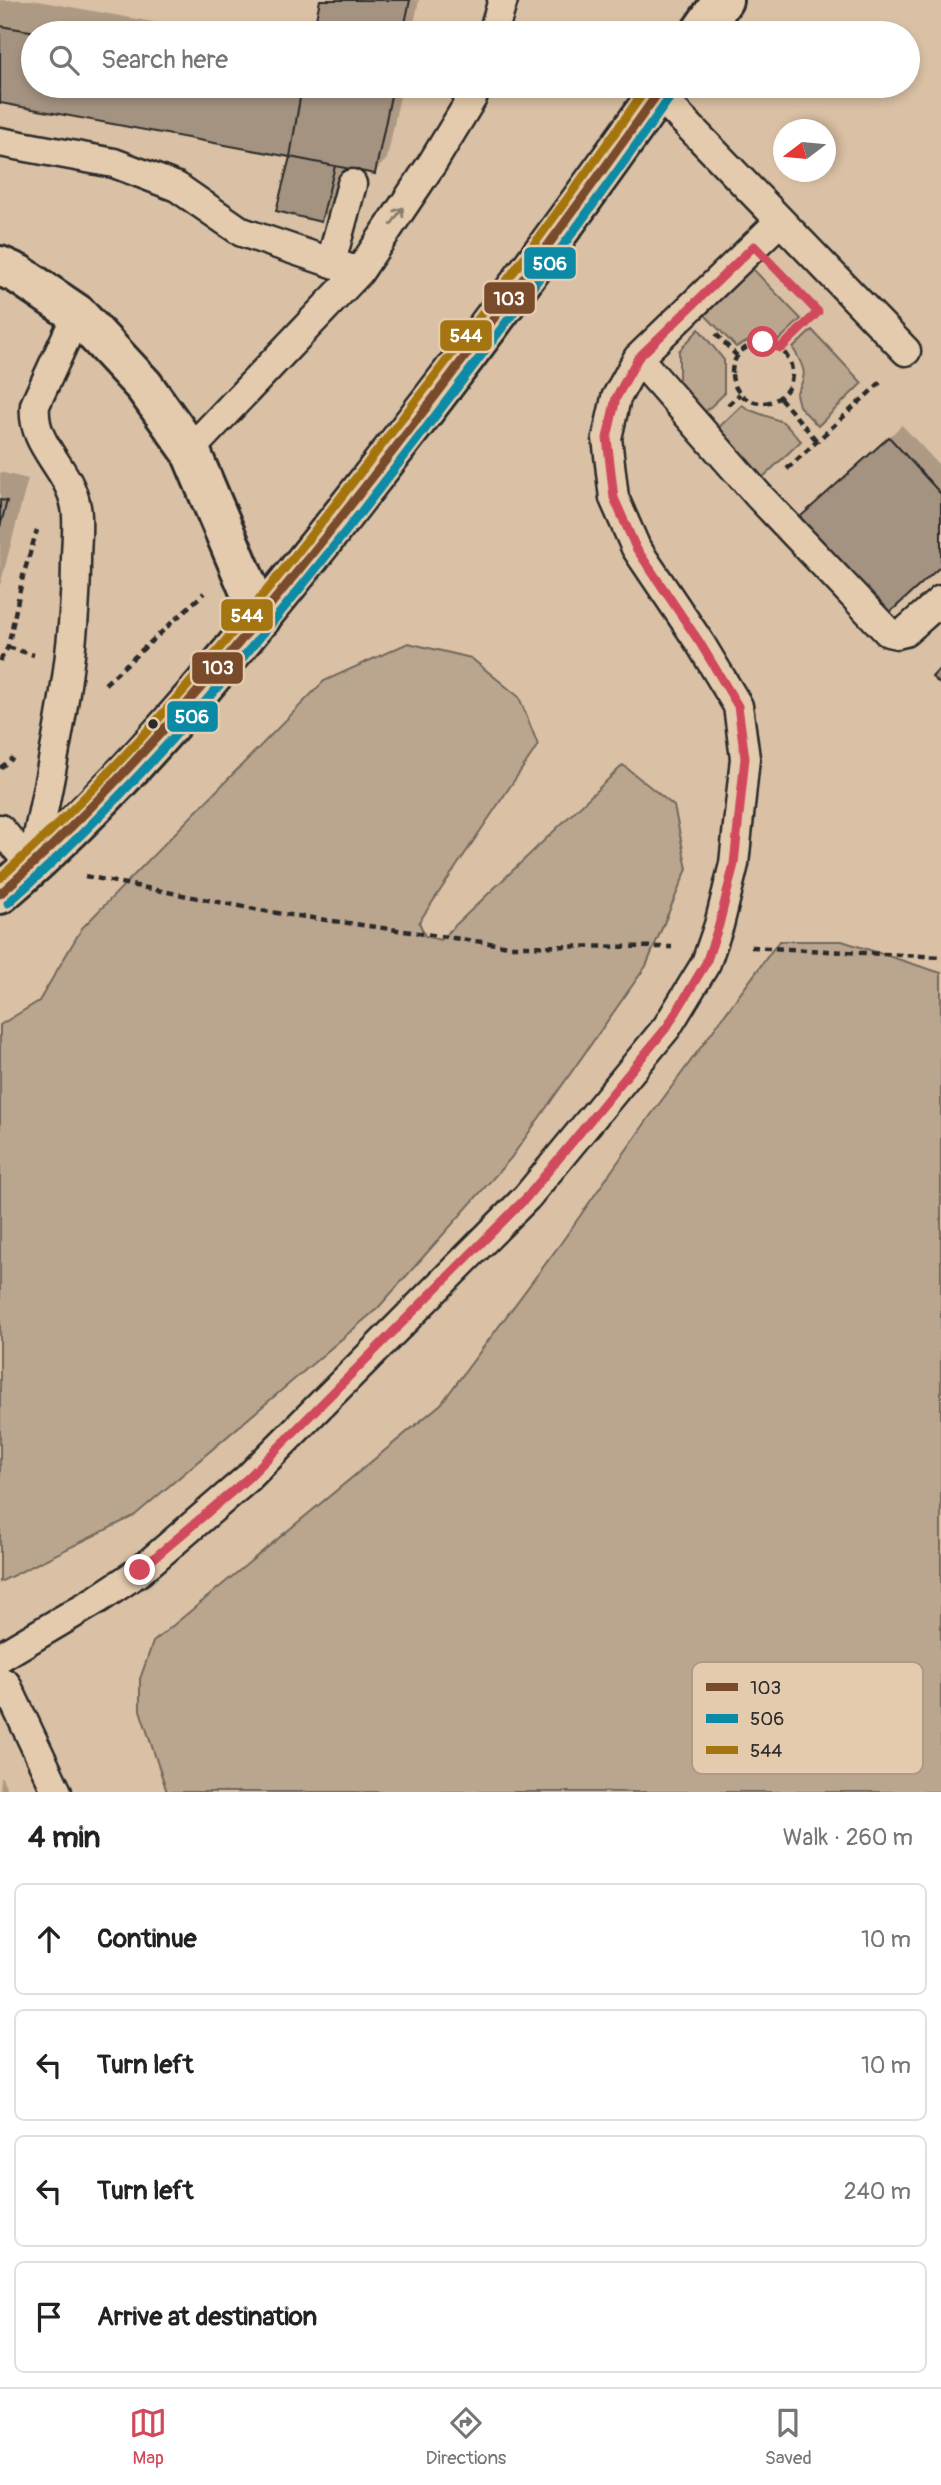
<!DOCTYPE html>
<meta charset="utf-8">
<style>
body{margin:0;font-family:Pangolin,sans-serif;background:#f2f2f2;color:#222}
.compass{position:absolute;left:773px;top:119px;width:63px;height:63px;border-radius:50%;background:#fff;box-shadow:0 4px 10px #0003;rotate:254deg}
.stop{position:absolute;width:21px;height:21px;margin:-16px;border:5px solid #d1495b;border-radius:50%;background:#fff}
.stop.end{background:#d1495b;border-color:#fff;box-shadow:0 2px 7px #0008}
.list{margin:0;padding:0;list-style:none}
h2{display:flex;justify-content:space-between;align-items:center;height:91px;margin:0;padding:0 28px;font-size:30px}
h2 small{font-size:23px;font-weight:400;color:#767676}
.list li{display:grid;grid-template-columns:46px 1fr auto;gap:21px;align-items:center;box-sizing:border-box;height:112px;margin:0 14px 14px;padding:0 14px;border:2px solid #e0e0e0;border-radius:10px}
.list b{display:block;font-size:26px;white-space:nowrap}
.list em{font-size:23px;font-style:normal;color:#767676}
.icon{flex:none;width:38px;height:38px;fill:none;stroke:currentColor;stroke-width:2;stroke-linecap:round;stroke-linejoin:round}
.map{position:relative;flex:none;width:941px;height:1792px;overflow:hidden}
.search{position:absolute;background:#fff;box-shadow:0 4px 10px #0003;left:21px;right:21px;top:21px;height:77px;display:flex;align-items:center;gap:18px;box-sizing:border-box;padding:0 24px;border-radius:38px;color:#767676;font-size:26px}
.sheet{height:595px;background:#fff}
nav{display:flex;justify-content:space-around;align-items:center;box-sizing:border-box;height:98px;border-top:2px solid #e0e0e0;background:#fff;font-size:19px;color:#767676}
nav a{display:grid;justify-items:center;gap:4px}
nav .on{color:#d1495b}
.map>svg:first-child{display:block}
.green{fill:#baa58f;stroke:#72685d;stroke-width:2}
.shadow{fill:#0003}
.building{fill:#a49380;stroke:#2b2b2b;stroke-width:2}
.lines{fill:none;stroke-linecap:round;stroke-linejoin:round}
.lane-casing{stroke:#2b2b2b;stroke-width:33}
.street-casing{stroke:#2b2b2b;stroke-width:44}
.highway-casing{stroke:#2b2b2b;stroke-width:44}
.path{stroke:#2b2b2b;stroke-width:4.5;stroke-dasharray:7 5;stroke-linecap:butt}
.lane{stroke:#e5cbad;stroke-width:28}
.street{stroke:#e5cbad;stroke-width:38}
.highway{stroke:#e5cbad;stroke-width:38}
.bus-1-casing{stroke:#e5cbad;stroke-width:14}
.bus-2-casing{stroke:#e5cbad;stroke-width:14}
.bus-3-casing{stroke:#e5cbad;stroke-width:14}
.bus-1{stroke:#7a4b2a;stroke-width:9}
.bus-2{stroke:#0b8aa5;stroke-width:9}
.bus-3{stroke:#a57511;stroke-width:9}
.oneway{stroke:#887b6c}
.route{stroke:#d1495b;stroke-width:9}
.bus-dot{fill:#2b2b2b;stroke:#e5cbad;stroke-width:2.5}
.key{fill:#e5cbad;stroke:#ad9b86;stroke-width:2}
.key-label{font-size:19px;fill:#2b2b2b}
.line-badge{stroke:#e5cbad;stroke-width:2.5}
.badge-label{font-size:19px;text-anchor:middle;font-weight:bold;fill:#fff}
</style>
<div class="map">
<svg width="941" height="1792" viewBox="0 0 941 1792">
<rect width="100%" height="100%" fill="#dac1a5"/>
<filter id="ink" filterUnits="userSpaceOnUse"><feTurbulence type="fractalNoise" baseFrequency=".0143" numOctaves="2"/><feDisplacementMap in="SourceGraphic" scale="14" xChannelSelector="R" yChannelSelector="G"/><feConvolveMatrix kernelMatrix="1 2 1 2 8 2 1 2 1" color-interpolation-filters="sRGB"/></filter>
<g filter="url(#ink)">
<!-- green -->
<path class="green" d="M 752,268 L 801,319 L 779,340 C 761,336 753,338 736,347 L 705,315 Z
M 699,329 L 724,360 L 724,394 L 701,416 L 679,387 L 679,351 Z
M 812,330 L 862,383 L 818,426 L 799,406 L 796,394 C 809,373 804,368 793,348 Z
M 742,405 L 750,410 L 783,422 L 801,441 L 759,481 L 713,433 Z
M 408,643 L 471,658 L 519,697 L 538,745 L 419,922 L 425,936 L 440,940 L 623,765 L 674,806 L 687,869 L 646,966 L 511,1158 L 378,1308 L 134,1516 L 0,1582 L 0,1025 L 39,1001 L 82,928 L 324,681 Z
M 779,941 L 842,941 L 941,973 L 941,1792 L 167,1792 L 140,1710 L 140,1679 L 153,1642 L 441,1404 L 561,1243 L 648,1119 Z"/>
<!-- shadow -->
<path class="shadow" d="M 0,0 L 33,0 L 213,33 L 33,33 L 33,86 L 402,86 L 387,159 L 374,172 L 344,166 L 334,208 L 321,220 L 278,210 L 292,155 L 0,101 Z
M 322,0 L 419,0 L 412,33 L 316,33 Z
M 902,425 L 941,467 L 941,563 L 816,505 Z
M 0,472 L 28,479 L 0,586 Z
M 1,1776 L 9,1792 L 0,1792 Z"/>
<!-- building -->
<path class="building" d="M 320,0 L 410,0 L 403,33 L 313,33 Z
M 0,26 L 42,33 L 33,33 L 33,86 L 302,86 L 290,157 L 0,103 Z
M 302,86 L 393,86 L 375,174 L 290,157 Z
M 290,157 L 335,166 L 321,222 L 276,211 Z
M 889,437 L 941,494 L 941,566 L 888,614 L 800,517 Z
M 0,500 L 7,501 L 0,527 Z
M 941,667 L 941,685 L 932,677 Z"/>
<g class="lines">
<defs>
<path id="lane" d="M 493,33 L 503,0
M 658,94 L 906,351
M 0,142 L 114,163 L 177,187 L 242,232 L 359,272
M 780,221 L 638,358 L 758,495 L 888,632 L 897,634 L 905,632 L 941,600
M 331,262 L 352,184
M 190,450 L 359,272 L 433,162 L 472,98 L 476,86
M 0,829 L 32,866
M 32,866 C 52,765 76,663 76,560 C 76,543 79,523 76,507 C 69,466 31,447 35,405 L 77,314
M 0,1657 L 98,1599 L 140,1571 L 248,1478 L 527,1197 L 667,1027 L 706,963 L 719,925 L 734,864 L 745,758 L 738,706 L 700,643 L 636,548 L 614,498 L 607,438 L 616,398 L 638,358
M 0,1681 L 6,1684 L 57,1792"/>
<path id="street" d="M 0,266 L 18,274 L 77,314 L 144,386 L 190,450 L 261,618"/>
<path id="highway" d="M 700,33 L 723,0
M 0,894 C 126,787 231,655 334,526 C 448,382 558,236 663,86"/>
</defs>
<!-- lane casing -->
<use href="#lane" class="lane-casing"/>
<!-- street casing -->
<use href="#street" class="street-casing"/>
<!-- highway casing -->
<use href="#highway" class="highway-casing"/>
<!-- path -->
<path class="path" d="M 716,334 L 737,356
M732 373a30 30 0 1 1 60 0a30 30 0 1 1-60 0Z
M 781,348 L 818,312
M 780,398 L 817,441
M 728,405 L 740,394
M 787,469 L 883,380
M 8,647 L 34,655
M 0,661 L 8,647 L 23,576 L 37,530
M 105,684 L 204,593
M 0,768 L 13,758
M 85,876 L 270,912 L 510,946 L 672,947
M 751,947 L 941,957"/>
<!-- lane -->
<use href="#lane" class="lane"/>
<!-- street -->
<use href="#street" class="street"/>
<!-- highway -->
<use href="#highway" class="highway"/>
<defs>
<path id="bus-1" d="M 0,894 C 132,776 244,640 353,502 C 460,366 563,227 663,86"/>
<path id="bus-2" d="M 8,903 C 140,786 252,650 361,512 C 468,375 573,235 673,93"/>
<path id="bus-3" d="M 0,878 C 127,765 234,634 338,501 C 445,365 549,227 648,86"/>
</defs>
<!-- bus-1 casing -->
<use href="#bus-1" class="bus-1-casing"/>
<!-- bus-2 casing -->
<use href="#bus-2" class="bus-2-casing"/>
<!-- bus-3 casing -->
<use href="#bus-3" class="bus-3-casing"/>
<!-- bus-1 -->
<use href="#bus-1" class="bus-1"/>
<!-- bus-2 -->
<use href="#bus-2" class="bus-2"/>
<!-- bus-3 -->
<use href="#bus-3" class="bus-3"/>
</g>
<!-- one-way arrows -->
<defs><path id="oneway-shaft" d="M-6 0H5M1.5-3L5.5 0L1.5 3" fill="none" stroke-width="1.6" stroke-linecap="round" stroke-linejoin="round" transform="scale(1.75)"/></defs>
<use class="oneway" href="#oneway-shaft" transform="translate(397 216) rotate(-56)"/>
</g>
<g class="lines" filter="url(#ink)">
<!-- route -->
<path class="route" d="M 140,1570 L 248,1478 L 527,1197 L 667,1027 L 706,963 L 719,925 L 734,864 L 745,758 L 738,706 L 700,643 L 636,548 L 614,498 L 607,438 L 616,398 L 638,358 L 754,246 L 818,312 L 781,348 L 763,342"/>
</g>
<!-- markers -->
<circle class="bus-dot" cx="153" cy="724" r="6"/>
<!-- legend -->
<rect x="692" y="1662" width="231" height="112" rx="10" class="key"/>
<rect x="706" y="1683" width="32" height="8" fill="#7a4b2a"/>
<rect x="706" y="1714" width="32" height="9" fill="#0b8aa5"/>
<rect x="706" y="1746" width="32" height="8" fill="#a57511"/>
<g class="key-label">
<text x="750" y="1694">103</text>
<text x="750" y="1725">506</text>
<text x="750" y="1757">544</text>
</g>
<g class="line-badge">
<rect x="523" y="246" width="54" height="34" rx="7" fill="#0b8aa5"/>
<rect x="483" y="281" width="53" height="34" rx="7" fill="#7a4b2a"/>
<rect x="439" y="319" width="54" height="33" rx="7" fill="#a57511"/>
<rect x="220" y="598" width="54" height="34" rx="7" fill="#a57511"/>
<rect x="191" y="651" width="53" height="34" rx="7" fill="#7a4b2a"/>
<rect x="166" y="700" width="53" height="33" rx="7" fill="#0b8aa5"/>
</g>
<g class="badge-label">
<text x="550" y="270">506</text>
<text x="509" y="305">103</text>
<text x="466" y="342">544</text>
<text x="247" y="622">544</text>
<text x="218" y="674">103</text>
<text x="192" y="723">506</text>
</g>
</svg>
<svg class="compass" viewBox="-18 -18 36 36"><path d="M0-13l5 13h-10z" fill="#e53935"/><path d="M0 13l5-13h-10z" fill="#767676"/></svg>
<div class="stop" style="left:763px;top:342px"></div>
<div class="stop end" style="left:140px;top:1570px"></div>
<div class="search"><svg class="icon" aria-label="search" viewBox="0 0 24 24"><circle cx="10" cy="10" r="6"/><path d="M15 15l6 6"/></svg>Search here</div>
</div>
<section class="sheet">
<h2>4 min<small>Walk · 260 m</small></h2>
<ul class="list">
<li><svg class="icon" aria-label="ahead" viewBox="0 0 24 24"><path d="M12 20V5M6 11l6-6 6 6"/></svg><div><b>Continue</b></div><em>10 m</em></li>
<li><svg class="icon" aria-label="left" viewBox="0 0 24 24"><path d="M17 20v-9H6M10 6l-5 5 5 5"/></svg><div><b>Turn left</b></div><em>10 m</em></li>
<li><svg class="icon" aria-label="left" viewBox="0 0 24 24"><path d="M17 20v-9H6M10 6l-5 5 5 5"/></svg><div><b>Turn left</b></div><em>240 m</em></li>
<li><svg class="icon" aria-label="arrive" viewBox="0 0 24 24"><path d="M6 21V4h12l-3 4 3 4H6"/></svg><div><b>Arrive at destination</b></div></li>
</ul>
</section>
<nav>
<a class="on"><svg class="icon" aria-label="map" viewBox="0 0 24 24"><path d="M3 6l6-2 6 2 6-2v14l-6 2-6-2-6 2zM9 4v14M15 6v14"/></svg>Map</a>
<a><svg class="icon" aria-label="directions" viewBox="0 0 24 24"><path d="M12 3l9 9-9 9-9-9zM9 14v-3h6M13 9l2 2-2 2"/></svg>Directions</a>
<a><svg class="icon" aria-label="saved" viewBox="0 0 24 24"><path d="M7 4h10v16l-5-4-5 4z"/></svg>Saved</a>
</nav>
